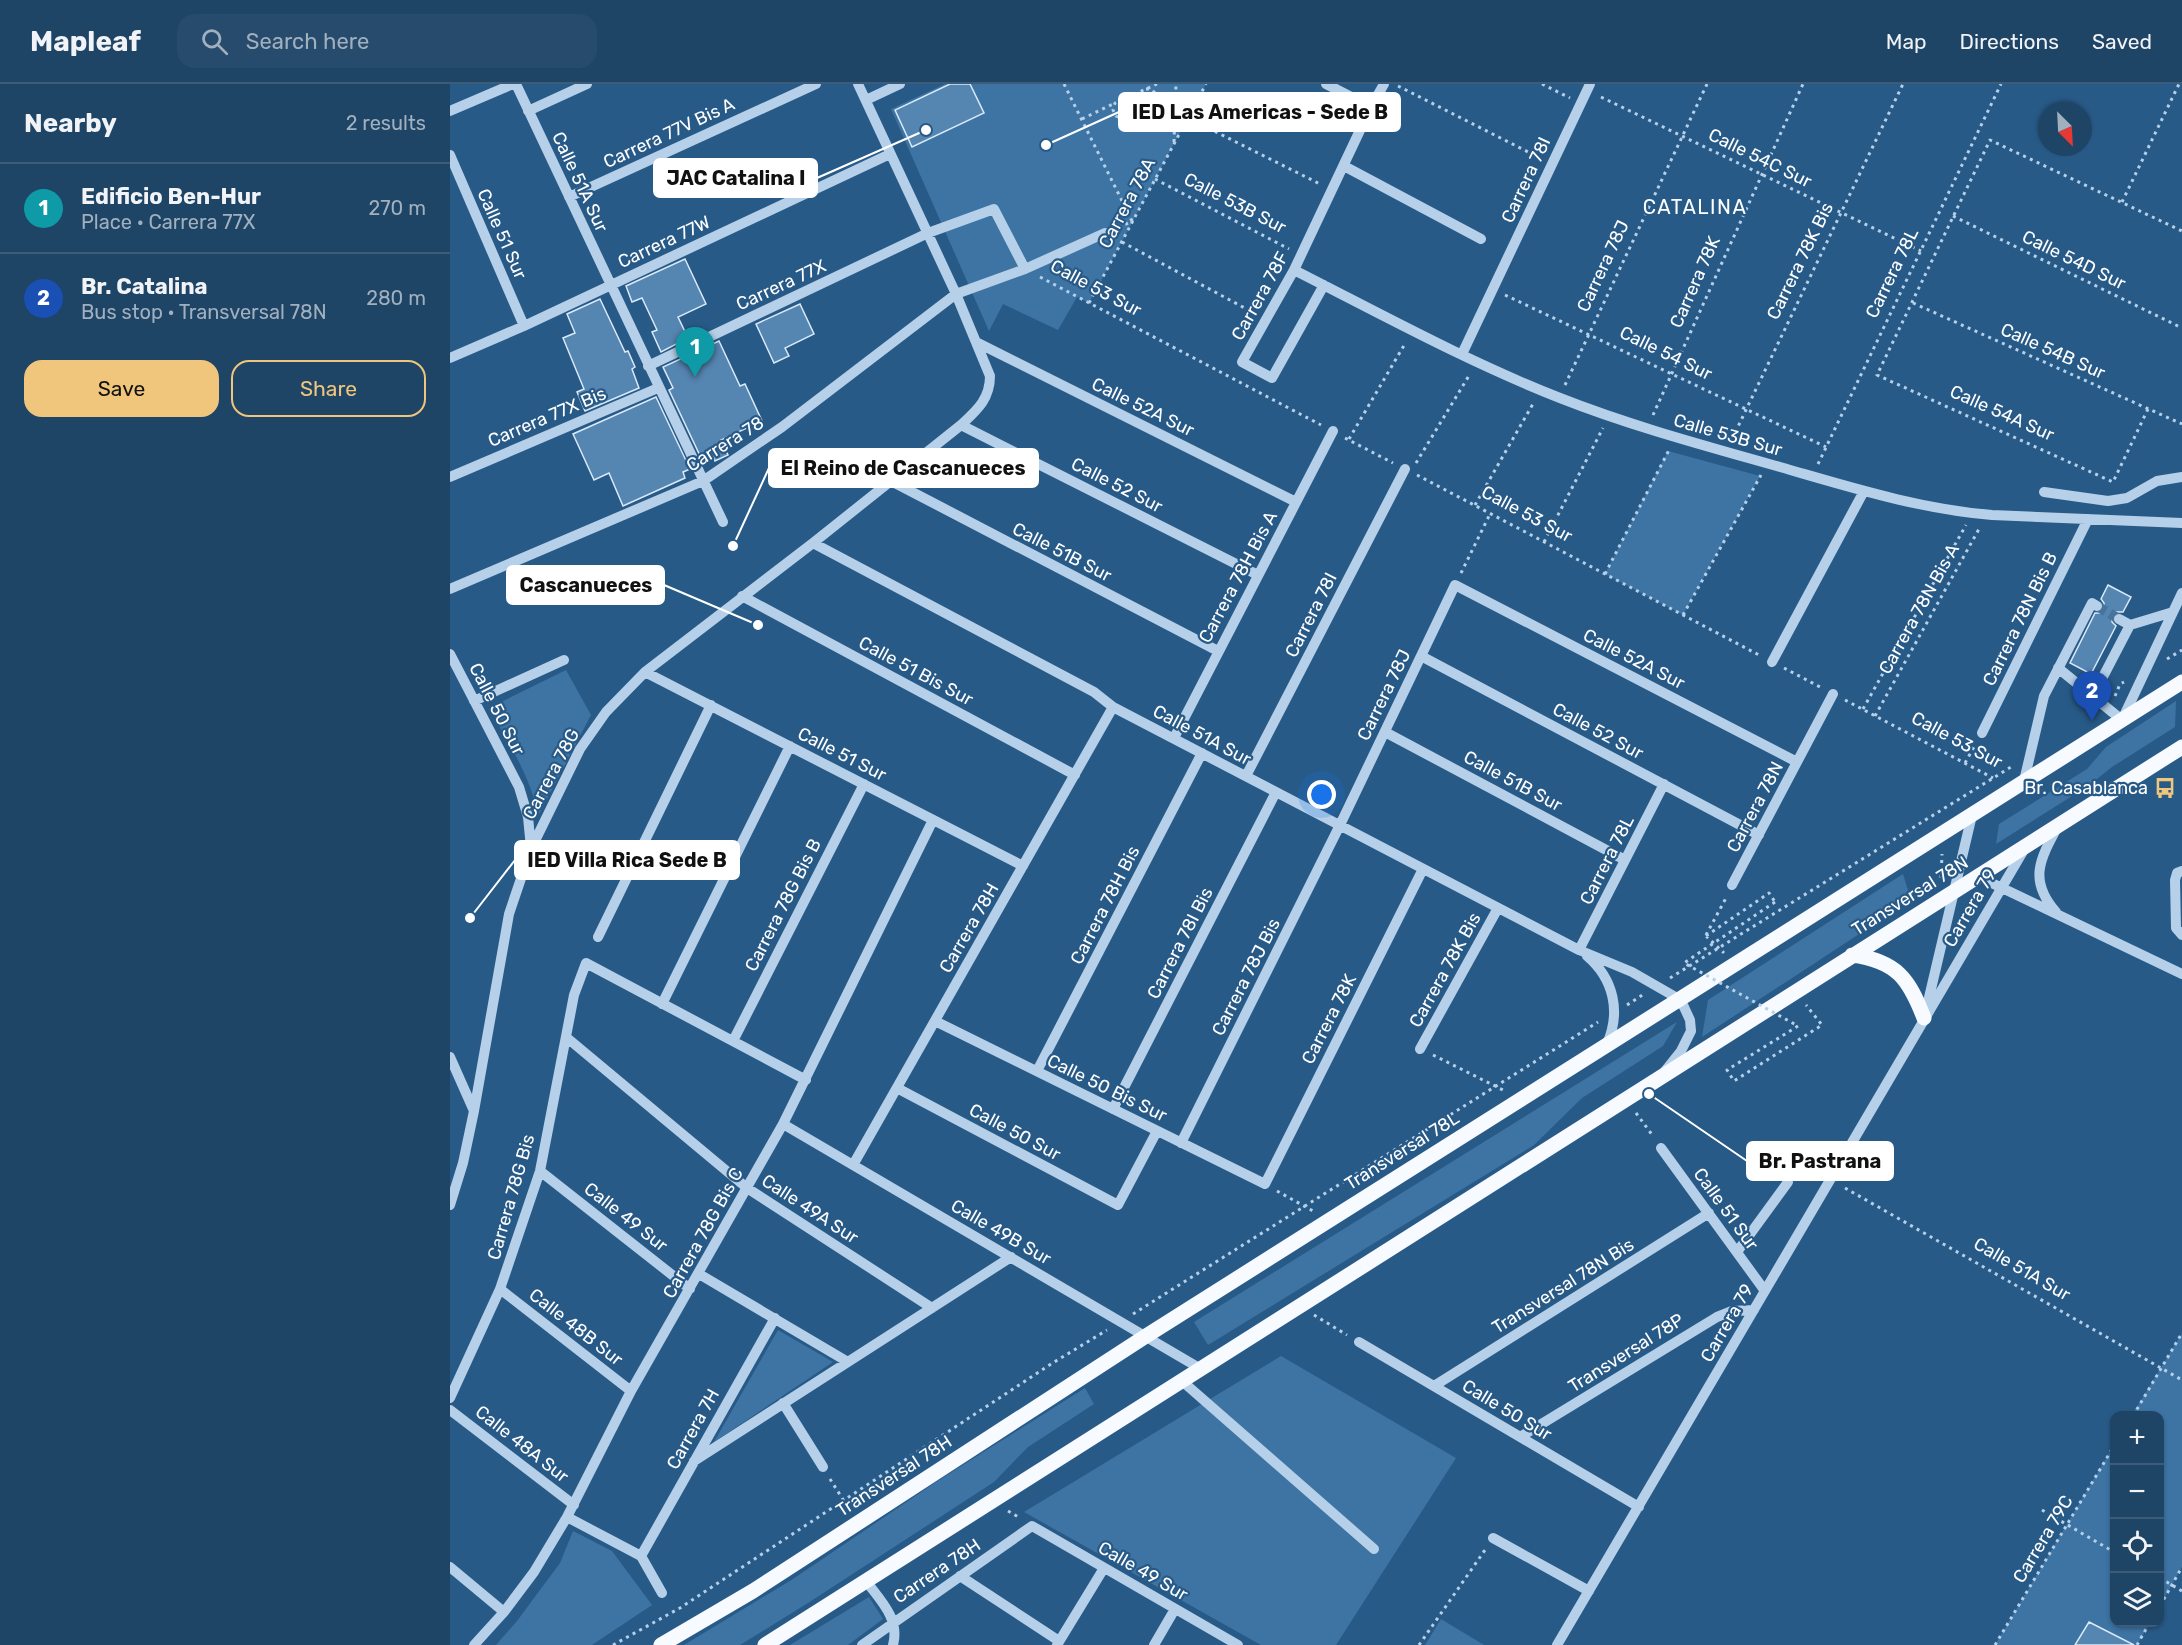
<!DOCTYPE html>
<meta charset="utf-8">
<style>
body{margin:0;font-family:Rubik,sans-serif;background:#264b6c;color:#f1f3f6}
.controls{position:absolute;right:18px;bottom:18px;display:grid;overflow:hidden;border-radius:12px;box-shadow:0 2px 4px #0004}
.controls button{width:54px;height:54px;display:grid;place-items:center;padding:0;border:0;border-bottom:2px solid #3c5c7a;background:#1e4466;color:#f1f3f6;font:30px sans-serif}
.compass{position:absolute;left:1588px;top:18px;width:54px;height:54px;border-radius:50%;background:#1e4466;box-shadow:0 2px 4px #0004;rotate:156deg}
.you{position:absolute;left:872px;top:711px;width:21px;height:21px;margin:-15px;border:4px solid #fff;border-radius:50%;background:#1a73e8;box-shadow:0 0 0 9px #1a73e833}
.badge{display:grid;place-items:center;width:39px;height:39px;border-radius:50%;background:#f0c57c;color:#fff;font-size:20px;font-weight:700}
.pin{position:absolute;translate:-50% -50px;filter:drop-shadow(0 2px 3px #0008)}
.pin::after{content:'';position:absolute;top:32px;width:21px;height:18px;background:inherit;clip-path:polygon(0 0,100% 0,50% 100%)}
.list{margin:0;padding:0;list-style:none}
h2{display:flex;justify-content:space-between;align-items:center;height:78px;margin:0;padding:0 24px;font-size:26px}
h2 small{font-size:20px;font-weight:400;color:#a1b0bf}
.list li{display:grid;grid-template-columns:39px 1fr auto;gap:18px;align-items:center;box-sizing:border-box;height:90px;padding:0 24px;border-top:2px solid #3c5c7a}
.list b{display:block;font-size:22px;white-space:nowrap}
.list p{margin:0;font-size:20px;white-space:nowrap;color:#a1b0bf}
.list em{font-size:20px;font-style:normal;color:#a1b0bf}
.actions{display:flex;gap:12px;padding:18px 24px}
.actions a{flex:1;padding:14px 0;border:2px solid #f0c57c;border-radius:18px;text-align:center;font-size:21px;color:#f0c57c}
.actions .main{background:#f0c57c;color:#111}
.icon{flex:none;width:33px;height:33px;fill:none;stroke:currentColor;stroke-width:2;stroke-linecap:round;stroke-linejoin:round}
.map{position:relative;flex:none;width:1732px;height:1561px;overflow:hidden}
header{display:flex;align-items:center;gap:36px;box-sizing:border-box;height:84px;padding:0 30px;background:#1e4466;border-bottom:2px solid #3c5c7a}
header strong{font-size:28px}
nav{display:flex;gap:33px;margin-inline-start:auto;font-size:21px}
.search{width:420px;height:54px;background:#264b6c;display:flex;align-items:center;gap:15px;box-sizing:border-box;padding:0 21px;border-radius:18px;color:#a1b0bf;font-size:22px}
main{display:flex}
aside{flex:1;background:#1e4466}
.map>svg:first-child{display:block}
.green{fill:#3d74a4}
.building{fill:#5585b1;stroke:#d9e9f7;stroke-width:1.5}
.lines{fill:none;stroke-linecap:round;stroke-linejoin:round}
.minor-tunnel{stroke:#48739a;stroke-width:10;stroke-dasharray:10 5;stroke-linecap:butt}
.path{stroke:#b5d0e8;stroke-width:3;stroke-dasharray:3 4.5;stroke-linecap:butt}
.minor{stroke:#b5d0e8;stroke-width:10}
.major{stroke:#f7fafe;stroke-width:15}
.path-bridge{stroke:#b5d0e8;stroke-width:3;stroke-dasharray:3 4.5;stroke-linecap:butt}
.labels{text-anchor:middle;stroke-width:4.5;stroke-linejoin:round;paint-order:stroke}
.street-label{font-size:18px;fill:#fff;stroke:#285a88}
.poi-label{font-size:18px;fill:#fff;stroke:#285a88;text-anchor:end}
.neighbourhood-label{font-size:20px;letter-spacing:1.5px;fill:#fff;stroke:#285a88}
.leader{fill:none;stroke:#fff;stroke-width:2}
.callout-dot{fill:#fff;stroke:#285a88;stroke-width:2}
.callout{fill:#fff;stroke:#fff;stroke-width:2}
.callout-label{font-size:20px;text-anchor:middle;font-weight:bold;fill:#111}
</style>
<header>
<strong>Mapleaf</strong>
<div class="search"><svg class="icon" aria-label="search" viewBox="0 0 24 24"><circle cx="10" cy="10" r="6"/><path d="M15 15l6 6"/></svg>Search here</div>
<nav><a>Map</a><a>Directions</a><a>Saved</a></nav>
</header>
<main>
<aside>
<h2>Nearby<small>2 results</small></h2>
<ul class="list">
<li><span class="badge" style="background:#0f9aa8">1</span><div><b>Edificio Ben-Hur</b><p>Place · Carrera 77X</p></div><em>270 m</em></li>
<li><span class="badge" style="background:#1a4fb4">2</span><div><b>Br. Catalina</b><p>Bus stop · Transversal 78N</p></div><em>280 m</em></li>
</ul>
<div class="actions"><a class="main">Save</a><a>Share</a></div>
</aside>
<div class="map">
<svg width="1732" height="1561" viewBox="0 0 1732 1561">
<rect width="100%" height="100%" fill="#285a88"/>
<!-- green -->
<path class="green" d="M 495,0 L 756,0 L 639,219 L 627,213 L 608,246 L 553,220 L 539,247 L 441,25 Z
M 1218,367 L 1310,392 L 1233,531 L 1155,490 Z
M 116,586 L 141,631 L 88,732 C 81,692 58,659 39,624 Z
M 1726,617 L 1725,643 L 1662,683 L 1638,702 L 1546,760 L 1549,740 L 1637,685 L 1656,663 Z
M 1453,790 L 1461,816 L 1252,953 L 1258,916 Z
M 1227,938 L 1213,962 L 1132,1014 L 1084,1061 L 758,1261 L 744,1238 Z
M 328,1246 L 383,1278 L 264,1358 Z
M 1732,1249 L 1732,1483 L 1710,1522 L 1710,1332 L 1682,1331 Z
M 831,1272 L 1006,1374 L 886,1561 L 811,1561 L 574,1428 Z
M 635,1304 L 644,1320 L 578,1363 L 544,1398 L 358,1519 L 290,1561 L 234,1561 L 343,1495 L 486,1398 Z
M 1664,1361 L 1664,1538 L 1700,1539 L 1687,1561 L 1545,1561 Z
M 123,1447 L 162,1467 L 202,1521 L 142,1561 L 46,1561 L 67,1537 L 110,1479 Z
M 419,1513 L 433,1535 L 398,1561 L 340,1561 Z
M 991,1535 L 1034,1561 L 975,1561 Z"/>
<!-- building -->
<path class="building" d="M 500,0 L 520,0 L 534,29 L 462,63 L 445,26 Z
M 235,175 L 256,220 L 228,233 L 238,254 L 211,268 L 202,248 L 207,246 L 192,214 L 182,218 L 176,202 Z
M 150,215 L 175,268 L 178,267 L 185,283 L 182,285 L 189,304 L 135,327 L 127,308 L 134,305 L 113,254 L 125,249 L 117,230 Z
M 350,220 L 364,250 L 335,264 L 339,272 L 324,279 L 306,240 Z
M 269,257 L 290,302 L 295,300 L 312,337 L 271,356 L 278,371 L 265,377 L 264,373 L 253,378 L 219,306 L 223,304 L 213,283 Z
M 206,313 L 240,385 L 233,388 L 235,394 L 173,422 L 159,389 L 144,396 L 123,350 Z
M 1658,501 L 1681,513 L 1673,528 L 1666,528 L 1662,532 L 1662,538 L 1666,542 L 1641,590 L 1620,579 L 1645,529 L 1650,529 L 1654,525 L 1654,519 L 1651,515 Z
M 1639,1538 L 1684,1561 L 1625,1561 Z"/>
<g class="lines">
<!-- minor-tunnel -->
<path class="minor-tunnel" d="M 1647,522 L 1669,535"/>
<!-- path -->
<path class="path" d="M 614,0 L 682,137 L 668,144
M 1092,0 L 1120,14
M 948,2 L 1090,74
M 696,5 L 701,5 L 706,10 L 703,20 L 671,34 L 666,32 L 663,26 L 665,19 L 707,0
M 1151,13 L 1471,167
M 738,34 L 870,100
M 632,35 L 665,19
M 724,58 L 726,0
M 705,95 L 839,165
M 1672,118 L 1729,0
M 1503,132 L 1732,244
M 672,158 L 804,229
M 590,193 L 871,341
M 1055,211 L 1376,363
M 639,219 L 756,0
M 1463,219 L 1732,340
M 1115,301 L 1257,0
M 1698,325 L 1663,398 L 1427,291 L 1540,56 L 1732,147
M 1203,331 L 1353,0
M 895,354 L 943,379
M 899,355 L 956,258
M 1282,355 L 1453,0
M 966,379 L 1020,290
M 1368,380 L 1551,0
M 967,391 L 1309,571
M 1025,421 L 1084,318
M 1094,458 L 1153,344
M 1011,489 L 1040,430
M 1155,490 L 1219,366
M 1233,531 L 1311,391
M 1717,575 L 1732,566
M 1334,584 L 1370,603
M 1665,612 L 1670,600 L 1674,598
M 1395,616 L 1543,694
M 1413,625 L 1516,441
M 1425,632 L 1529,445
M 1515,679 L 1525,661
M 1491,794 L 1492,770
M 1256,851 L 1276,814
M 1256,852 L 1319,809 L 1325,818
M 1256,852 L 1274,869
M 1220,894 L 1561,683
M 1177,921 L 1194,910
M 1348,942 L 1277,986 L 1284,997 L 1372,941 L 1356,921
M 983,971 L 1055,1007
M 1186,1029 L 1203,1052
M 1395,1104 L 1732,1296
M 827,1107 L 863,1127
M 683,1230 L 1148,938
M 864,1231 L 897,1251
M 1683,1332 L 1732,1249
M 380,1395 L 399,1425
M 1592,1426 L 1664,1468
M 558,1427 L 570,1434
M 1710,1494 L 1732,1507
M 1710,1522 L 1732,1483
M 163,1561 L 230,1524 L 601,1280 L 657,1246
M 969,1561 L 1035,1466
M 1545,1561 L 1664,1362
M 1687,1561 L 1700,1538"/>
<!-- minor -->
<path class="minor" d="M 66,0 L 273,438
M 876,0 L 921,23
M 416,16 L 450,0
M 0,27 L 63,0
M 78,27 L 137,0
M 0,71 L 74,242
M 894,82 L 1031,155
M 119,113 L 366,0
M 844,186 C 931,230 1018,278 1110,314 C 1181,342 1256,362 1330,383 C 1400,403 1469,425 1542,431 L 1732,439
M 874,201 L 822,294 L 792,278 L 844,186 L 921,23 L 934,0
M 526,258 L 846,418
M 1012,270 L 1140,0
M 0,274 L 74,242 L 440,70
M 198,282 L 478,149 L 544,125 L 575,185
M 511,341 L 808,491
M 0,393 L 208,304
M 441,397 L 768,567
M 1594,408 L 1658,417 L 1677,414 L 1707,397 L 1732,393
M 363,459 L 644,608 L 663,623 L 1129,866 L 1182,888 L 1229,915 L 1234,923 L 1240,936 L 1241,947 L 1231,967 L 1215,987
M 0,505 L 253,397 L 332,343 L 506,210 L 575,185 L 655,149
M 292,512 L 625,691
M 1669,535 L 1680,541 L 1723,528
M 0,570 L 69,703 L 78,733 L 81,764
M 971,572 L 1309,751
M 1322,578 L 1414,407
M 1608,584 L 1672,636 L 1732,509
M 195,588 L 573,782
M 1643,612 L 1680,541
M 24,617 L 114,576
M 935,648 L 1175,776
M 1532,649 L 1638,435
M 724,654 L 883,347
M 796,692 L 955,385
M 1574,697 L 1594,612 L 1642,519 L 1647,522
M 1732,787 L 1727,789 L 1725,796 L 1726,844 L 1732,851
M 1527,792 L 1732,890
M 1282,801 L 1383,610
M 1606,828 C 1578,796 1590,775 1608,742
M 148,853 L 261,621
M 1129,866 L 1214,700
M 1137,872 C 1164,895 1171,928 1157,960
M 212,920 L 340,662
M 1477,922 L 1522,731
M 485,937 L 815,1100 L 973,785
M 116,953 L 297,1104 L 482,1224
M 283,957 L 414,700
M 970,965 L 1048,824
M 0,973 L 24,1027
M 587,987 L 752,669
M 447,1004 L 668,1121 L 707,1047
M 663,1025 L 826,708
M 333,1040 L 751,1285
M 731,1059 L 890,741 L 1005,501 L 1347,678
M 1211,1064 L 1315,1207
M 403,1081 L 663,623
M 90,1087 L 240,1205
M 0,1121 L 13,1079 L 24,1027 L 59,830 L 81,765 L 130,665 L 156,628 L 195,588 L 363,459 L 511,341 C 527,326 540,315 540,292 L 506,210 L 408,0
M 1287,1168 L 1338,1098
M 249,1190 L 398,1278
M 50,1205 L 181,1307
M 909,1258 L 1189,1423
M 732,1297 L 924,1465
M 984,1302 L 1259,1129
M 0,1314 L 50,1205 L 90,1087 L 124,911 L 136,879 L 356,996
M 333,1319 L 373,1383
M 0,1326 L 124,1421
M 1070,1353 L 1267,1233 L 1282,1227 L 1304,1226
M 244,1377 L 561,1173
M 117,1433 L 191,1472 L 212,1509
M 1043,1454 L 1139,1507
M 191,1472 L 325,1234
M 0,1483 L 54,1528
M 510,1492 L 609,1557
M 416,1497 C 431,1517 450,1535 443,1561
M 24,1561 L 54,1528 L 84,1488 L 117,1433 L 181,1307 L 333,1040 L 483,736
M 412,1561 L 582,1442 L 788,1561
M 607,1561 L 654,1484
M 704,1561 L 725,1525
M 1107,1561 L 1575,764"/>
<!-- major -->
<path class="major" d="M 1402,871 C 1447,877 1459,895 1474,934
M 211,1561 L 303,1507 L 696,1252 L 1732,598
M 315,1561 L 1732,663"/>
<!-- path-bridge -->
<path class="path-bridge" d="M 1325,818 L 1234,879 L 1348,942"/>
</g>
<!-- icons -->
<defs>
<symbol id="bus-bare" viewBox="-9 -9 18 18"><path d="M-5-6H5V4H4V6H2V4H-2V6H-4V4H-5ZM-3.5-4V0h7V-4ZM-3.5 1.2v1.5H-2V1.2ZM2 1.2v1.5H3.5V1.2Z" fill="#f0c57c" stroke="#285a88" stroke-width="2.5" paint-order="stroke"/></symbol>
</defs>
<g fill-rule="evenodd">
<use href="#bus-bare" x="1700" y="689" width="30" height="30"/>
</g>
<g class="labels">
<!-- street labels -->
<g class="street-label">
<text transform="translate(219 49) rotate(-25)" y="6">Carrera 77V Bis A</text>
<text transform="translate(1310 74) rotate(26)" y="6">Calle 54C Sur</text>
<text transform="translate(1076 96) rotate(-65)" y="6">Carrera 78I</text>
<text transform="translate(130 98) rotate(65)" y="6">Calle 51A Sur</text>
<text transform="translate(677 119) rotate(-62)" y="6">Carrera 78A</text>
<text transform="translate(785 119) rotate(27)" y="6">Calle 53B Sur</text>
<text transform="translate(52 150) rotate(66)" y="6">Calle 51 Sur</text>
<text transform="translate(214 158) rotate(-25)" y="6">Carrera 77W</text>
<text transform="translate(1624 176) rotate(26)" y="6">Calle 54D Sur</text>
<text transform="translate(1350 177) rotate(-64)" y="6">Carrera 78K Bis</text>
<text transform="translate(1153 182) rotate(-65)" y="6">Carrera 78J</text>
<text transform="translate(1442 189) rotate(-64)" y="6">Carrera 78L</text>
<text transform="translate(1245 198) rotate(-66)" y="6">Carrera 78K</text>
<text transform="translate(331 201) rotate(-25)" y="6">Carrera 77X</text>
<text transform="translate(646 204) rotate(28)" y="6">Calle 53 Sur</text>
<text transform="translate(810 212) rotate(-61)" y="6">Carrera 78F</text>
<text transform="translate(1603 267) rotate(24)" y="6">Calle 54B Sur</text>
<text transform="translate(1216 269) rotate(26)" y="6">Calle 54 Sur</text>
<text transform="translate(693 323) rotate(26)" y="6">Calle 52A Sur</text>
<text transform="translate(1552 329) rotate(24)" y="6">Calle 54A Sur</text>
<text transform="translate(97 333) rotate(-23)" y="6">Carrera 77X Bis</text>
<text transform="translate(1278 351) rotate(16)" y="6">Calle 53B Sur</text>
<text transform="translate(275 360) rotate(-32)" y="6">Carrera 78</text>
<text transform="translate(667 401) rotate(27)" y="6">Calle 52 Sur</text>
<text transform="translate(1077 430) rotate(28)" y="6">Calle 53 Sur</text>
<text transform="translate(612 468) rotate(27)" y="6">Calle 51B Sur</text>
<text transform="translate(788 493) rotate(-62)" y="6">Carrera 78H Bis A</text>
<text transform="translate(1469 525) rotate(-61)" y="6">Carrera 78N Bis A</text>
<text transform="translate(861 531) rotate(-63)" y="6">Carrera 78I</text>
<text transform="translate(1570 535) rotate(-64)" y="6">Carrera 78N Bis B</text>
<text transform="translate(1184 575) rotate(27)" y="6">Calle 52A Sur</text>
<text transform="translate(466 587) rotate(28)" y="6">Calle 51 Bis Sur</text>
<text transform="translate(934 611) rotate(-64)" y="6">Carrera 78J</text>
<text transform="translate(47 625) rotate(63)" y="6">Calle 50 Sur</text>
<text transform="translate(1148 647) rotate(28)" y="6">Calle 52 Sur</text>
<text transform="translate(752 651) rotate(28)" y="6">Calle 51A Sur</text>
<text transform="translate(1507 656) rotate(28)" y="6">Calle 53 Sur</text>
<text transform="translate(392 670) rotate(27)" y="6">Calle 51 Sur</text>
<text transform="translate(101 690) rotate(-62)" y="6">Carrera 78G</text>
<text transform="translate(1063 697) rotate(28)" y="6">Calle 51B Sur</text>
<text transform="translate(1305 723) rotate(-62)" y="6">Carrera 78N</text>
<text transform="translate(1157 776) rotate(-63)" y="6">Carrera 78L</text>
<text transform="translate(1460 812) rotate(-32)" y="6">Transversal 78N</text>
<text transform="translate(333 821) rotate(-63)" y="6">Carrera 78G Bis B</text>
<text transform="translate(655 821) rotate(-63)" y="6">Carrera 78H Bis</text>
<text transform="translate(1520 824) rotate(-60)" y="6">Carrera 79</text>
<text transform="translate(519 844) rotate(-60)" y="6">Carrera 78H</text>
<text transform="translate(730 859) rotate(-63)" y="6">Carrera 78I Bis</text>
<text transform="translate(995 886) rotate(-61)" y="6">Carrera 78K Bis</text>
<text transform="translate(796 893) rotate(-63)" y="6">Carrera 78J Bis</text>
<text transform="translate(879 935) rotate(-63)" y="6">Carrera 78K</text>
<text transform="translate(657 1004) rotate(26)" y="6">Calle 50 Bis Sur</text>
<text transform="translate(565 1048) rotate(28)" y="6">Calle 50 Sur</text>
<text transform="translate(952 1067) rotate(-32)" y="6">Transversal 78L</text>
<text transform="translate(61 1113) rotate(-74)" y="6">Carrera 78G Bis</text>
<text transform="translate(360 1125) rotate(33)" y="6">Calle 49A Sur</text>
<text transform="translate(1276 1125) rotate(54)" y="6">Calle 51 Sur</text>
<text transform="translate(176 1133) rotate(38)" y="6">Calle 49 Sur</text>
<text transform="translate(551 1148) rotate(30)" y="6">Calle 49B Sur</text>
<text transform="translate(253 1149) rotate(-61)" y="6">Carrera 78G Bis C</text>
<text transform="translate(1572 1185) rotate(30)" y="6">Calle 51A Sur</text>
<text transform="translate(1113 1202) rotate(-32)" y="6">Transversal 78N Bis</text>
<text transform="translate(1277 1239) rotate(-60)" y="6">Carrera 79</text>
<text transform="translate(126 1243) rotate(38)" y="6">Calle 48B Sur</text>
<text transform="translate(1176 1269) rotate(-32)" y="6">Transversal 78P</text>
<text transform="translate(1057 1326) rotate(31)" y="6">Calle 50 Sur</text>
<text transform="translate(243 1345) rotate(-61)" y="6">Carrera 7H</text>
<text transform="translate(72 1360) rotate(38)" y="6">Calle 48A Sur</text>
<text transform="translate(444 1392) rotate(-33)" y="6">Transversal 78H</text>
<text transform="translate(1593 1455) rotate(-59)" y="6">Carrera 79C</text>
<text transform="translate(487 1487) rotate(-34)" y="6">Carrera 78H</text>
<text transform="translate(693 1487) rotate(30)" y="6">Calle 49 Sur</text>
</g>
<!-- poi labels -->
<g class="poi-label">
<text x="1698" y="710">Br. Casablanca</text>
</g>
<!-- neighbourhood labels -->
<g class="neighbourhood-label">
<text x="1245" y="130">CATALINA</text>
</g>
</g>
<!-- callouts -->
<path class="leader" d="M596 61L669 28M476 46L367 94M283 462L319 384M308 541L214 501M20 834L65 776M1199 1010L1297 1077"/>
<g class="callout-dot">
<circle cx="596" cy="61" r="6"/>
<circle cx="476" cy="46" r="6"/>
<circle cx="283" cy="462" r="6"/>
<circle cx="308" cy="541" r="6"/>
<circle cx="20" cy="834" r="6"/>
<circle cx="1199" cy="1010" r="6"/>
</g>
<g class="callout">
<rect x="669" y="9" width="281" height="38" rx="6"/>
<rect x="204" y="75" width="163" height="38" rx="6"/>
<rect x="319" y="365" width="269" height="38" rx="6"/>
<rect x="57" y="482" width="157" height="38" rx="6"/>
<rect x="65" y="757" width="224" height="38" rx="6"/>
<rect x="1297" y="1058" width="146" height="38" rx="6"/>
</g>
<g class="callout-label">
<text x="810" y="35">IED Las Americas - Sede B</text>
<text x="286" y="101">JAC Catalina I</text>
<text x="453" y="391">El Reino de Cascanueces</text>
<text x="136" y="508">Cascanueces</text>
<text x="177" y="783">IED Villa Rica Sede B</text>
<text x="1370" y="1084">Br. Pastrana</text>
</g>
</svg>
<div class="controls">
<button>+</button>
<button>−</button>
<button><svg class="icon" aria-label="locate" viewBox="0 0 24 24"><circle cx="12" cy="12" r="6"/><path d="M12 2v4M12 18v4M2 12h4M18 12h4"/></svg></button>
<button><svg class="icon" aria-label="layers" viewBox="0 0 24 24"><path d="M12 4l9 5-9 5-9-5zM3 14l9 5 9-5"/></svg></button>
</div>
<svg class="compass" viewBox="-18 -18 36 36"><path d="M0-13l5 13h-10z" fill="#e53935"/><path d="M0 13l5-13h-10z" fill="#a1b0bf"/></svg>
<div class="you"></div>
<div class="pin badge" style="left:245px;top:293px;background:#0f9aa8">1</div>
<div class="pin badge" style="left:1642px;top:637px;background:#1a4fb4">2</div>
</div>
</main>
